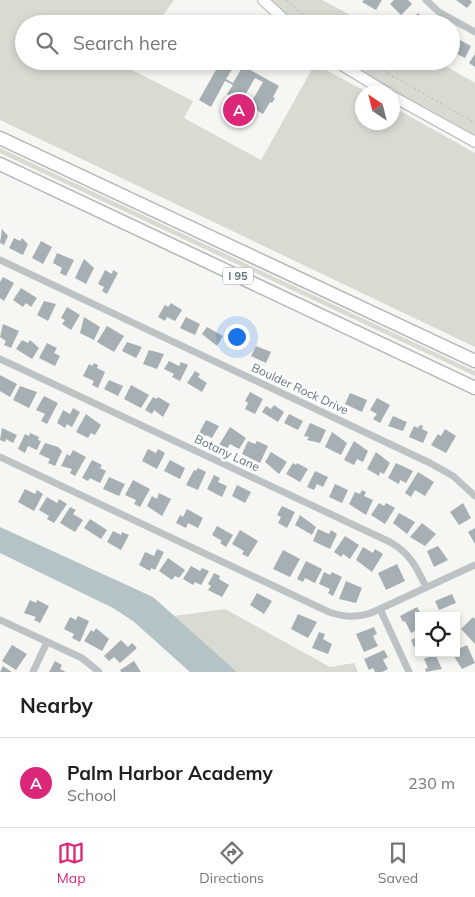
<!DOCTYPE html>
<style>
body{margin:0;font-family:Mulish,sans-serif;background:#f6f6f6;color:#202124}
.controls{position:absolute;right:15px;bottom:15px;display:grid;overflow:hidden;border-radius:0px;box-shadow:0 2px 8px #0003}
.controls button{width:45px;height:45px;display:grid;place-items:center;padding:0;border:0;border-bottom:1px solid #e0e0e0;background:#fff;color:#202124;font:25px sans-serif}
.compass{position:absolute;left:355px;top:85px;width:45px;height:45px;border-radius:50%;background:#fff;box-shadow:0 2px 8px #0003;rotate:325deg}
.you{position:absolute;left:236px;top:336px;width:18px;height:18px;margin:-12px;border:4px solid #fff;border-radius:50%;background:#1a73e8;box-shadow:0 0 0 8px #1a73e833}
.badge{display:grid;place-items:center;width:32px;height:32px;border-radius:50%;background:#db2777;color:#fff;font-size:16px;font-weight:700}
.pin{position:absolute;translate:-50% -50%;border:2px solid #fff;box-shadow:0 1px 5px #0006}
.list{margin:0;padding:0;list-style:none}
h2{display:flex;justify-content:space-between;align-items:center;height:65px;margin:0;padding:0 20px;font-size:21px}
h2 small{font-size:16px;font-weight:400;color:#757577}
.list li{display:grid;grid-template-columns:32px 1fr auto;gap:15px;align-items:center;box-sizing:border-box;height:90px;padding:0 20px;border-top:1px solid #e0e0e0}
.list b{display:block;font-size:19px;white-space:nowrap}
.list p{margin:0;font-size:16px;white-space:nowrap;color:#757577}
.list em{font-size:16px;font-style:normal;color:#757577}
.icon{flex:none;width:28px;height:28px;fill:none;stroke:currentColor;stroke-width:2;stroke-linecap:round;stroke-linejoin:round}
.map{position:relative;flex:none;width:475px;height:672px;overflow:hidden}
.search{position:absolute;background:#fff;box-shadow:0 2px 8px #0003;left:15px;right:15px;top:15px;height:55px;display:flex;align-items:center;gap:12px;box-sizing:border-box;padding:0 18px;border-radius:28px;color:#757577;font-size:19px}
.sheet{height:155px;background:#fff}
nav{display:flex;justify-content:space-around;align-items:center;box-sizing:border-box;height:70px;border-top:1px solid #e0e0e0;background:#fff;font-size:14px;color:#757577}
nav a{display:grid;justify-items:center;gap:2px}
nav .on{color:#db2777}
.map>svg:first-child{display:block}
.green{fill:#d7dbd2}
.water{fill:#b4c4c6}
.building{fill:#a6b0b4}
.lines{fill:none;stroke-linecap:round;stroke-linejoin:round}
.secondary-casing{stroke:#b0b7ba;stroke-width:12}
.highway-casing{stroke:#b1b6b8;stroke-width:15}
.path{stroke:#b8bcbd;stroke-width:1;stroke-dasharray:2.5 2.5;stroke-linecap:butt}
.street{stroke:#bdc3c5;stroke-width:7}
.secondary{stroke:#fff;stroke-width:10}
.highway{stroke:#fff;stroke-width:12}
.labels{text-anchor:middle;stroke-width:5;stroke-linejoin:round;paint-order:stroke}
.shield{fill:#fff;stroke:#919ea4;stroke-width:1}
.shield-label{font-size:11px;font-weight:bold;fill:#62757d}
.street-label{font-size:12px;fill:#62757d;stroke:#fff}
</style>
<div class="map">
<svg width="475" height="672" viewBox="0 0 475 672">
<rect width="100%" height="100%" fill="#f6f6f3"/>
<!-- green -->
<path class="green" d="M 0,0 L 174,0 L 157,24 L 24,24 L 24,61 L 137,61 L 132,70 L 193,101 L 184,118 L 261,160 L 315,64 L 367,92 L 362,92 L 362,122 L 392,122 L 393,107 L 475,153 L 475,347 L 0,120 Z
M 268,0 L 322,0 L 367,24 L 293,24 Z
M 342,61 L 437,61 L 475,83 L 475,138 Z
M 0,148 L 475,371 L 475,376 L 0,153 Z
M 225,609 L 330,667 L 354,663 L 358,672 L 237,672 L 174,616 Z"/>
<!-- water -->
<path class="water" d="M 0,527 L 153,597 L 237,672 L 190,672 L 133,621 L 113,608 L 0,553 Z"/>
<!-- building -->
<path class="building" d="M 364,0 L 382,0 L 376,10 L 362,2 Z
M 394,0 L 408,0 L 412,4 L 401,15 L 390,4 Z
M 456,0 L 470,0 L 472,2 L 467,8 Z
M 418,13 L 424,18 L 421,21 L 423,24 L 408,24 Z
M 456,38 L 471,46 L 465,58 L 457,54 L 455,56 L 451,54 L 451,48 Z
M 475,54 L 475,67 L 469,63 Z
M 221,61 L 232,63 L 230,66 L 233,68 L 226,79 L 233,83 L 243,66 L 279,86 L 273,97 L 275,98 L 272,103 L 270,102 L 263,114 L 249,106 L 263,82 L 255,78 L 241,102 L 227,94 L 233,85 L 225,81 L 211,107 L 199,100 Z
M 2,229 L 8,236 L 4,245 L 0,243 Z
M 14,238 L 20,241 L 22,238 L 28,244 L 23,255 L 9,248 Z
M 41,241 L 52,247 L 43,264 L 32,258 Z
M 57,253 L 74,260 L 66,276 L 60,273 L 62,268 L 53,263 Z
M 84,259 L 94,268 L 86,284 L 75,278 Z
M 105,270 L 112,274 L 113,270 L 118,273 L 107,294 L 102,291 L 104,287 L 98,284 Z
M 3,277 L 14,283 L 4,301 L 0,298 L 0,282 Z
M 21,288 L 37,298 L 31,307 L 26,303 L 23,307 L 13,300 Z
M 44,301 L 56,304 L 48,321 L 37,315 Z
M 171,303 L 182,310 L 175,321 L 167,317 L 165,321 L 158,317 L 165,305 L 168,307 Z
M 67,307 L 80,315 L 71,330 L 62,324 L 65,320 L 61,318 Z
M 84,317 L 100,327 L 94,340 L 80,333 Z
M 186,317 L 200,324 L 195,335 L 180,328 Z
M 3,324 L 19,331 L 11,348 L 4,345 L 6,341 L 0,337 Z
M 107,326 L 124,336 L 114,352 L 97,342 Z
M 207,327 L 223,336 L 217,346 L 202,334 Z
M 22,340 L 28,343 L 30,340 L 39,348 L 32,359 L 16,349 Z
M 127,342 L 142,347 L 136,358 L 122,351 Z
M 47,343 L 57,348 L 54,353 L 60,356 L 55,366 L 39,358 Z
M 256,346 L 271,352 L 266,363 L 251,356 Z
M 149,350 L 164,354 L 157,369 L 143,364 Z
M 169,361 L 179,366 L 181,362 L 188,365 L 180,381 L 172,377 L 174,374 L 164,369 Z
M 94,363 L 98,365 L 97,368 L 105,372 L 98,388 L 92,385 L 94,381 L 83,376 L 89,364 L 92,366 Z
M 195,371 L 200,374 L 198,377 L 207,383 L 202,392 L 187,383 Z
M 0,375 L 17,384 L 10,397 L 0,391 Z
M 109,380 L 123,386 L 118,396 L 104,389 Z
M 131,385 L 149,395 L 141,408 L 124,399 Z
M 20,386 L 37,392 L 29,408 L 13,400 Z
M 250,392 L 263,399 L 255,414 L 245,409 L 248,403 L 245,401 Z
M 350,393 L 367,400 L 362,412 L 345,404 Z
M 44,396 L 58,403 L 47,424 L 41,421 L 45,414 L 36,410 Z
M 153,397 L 157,399 L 158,397 L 170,404 L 163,417 L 154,410 L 152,414 L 145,410 Z
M 377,398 L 390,405 L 380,423 L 373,419 L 377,414 L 370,410 Z
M 274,405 L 284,412 L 278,422 L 262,412 L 266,406 L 271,409 Z
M 73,408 L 80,412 L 72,427 L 67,424 L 65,428 L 57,423 L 63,410 L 70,414 Z
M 86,414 L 101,425 L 95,435 L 91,433 L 88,438 L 76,432 Z
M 289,414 L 303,421 L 298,430 L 284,423 Z
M 393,416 L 407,422 L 403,431 L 388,426 Z
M 206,420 L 219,426 L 212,438 L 206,435 L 204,438 L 198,435 Z
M 310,423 L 326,430 L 320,443 L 307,440 L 309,437 L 304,436 Z
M 420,425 L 423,426 L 422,429 L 428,432 L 423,443 L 409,437 L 414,426 L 418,428 Z
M 230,427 L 246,438 L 239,449 L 230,444 L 227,449 L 219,445 Z
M 2,428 L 17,435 L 13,443 L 6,439 L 5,442 L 0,440 Z
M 445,429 L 456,436 L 446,453 L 431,445 L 438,434 L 441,436 Z
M 332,432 L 347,443 L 341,455 L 325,447 Z
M 30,433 L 39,437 L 38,440 L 41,441 L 37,450 L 28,446 L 25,453 L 18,449 L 25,434 L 29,436 Z
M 248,441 L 255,444 L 257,441 L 268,446 L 260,463 L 242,454 Z
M 354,441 L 368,451 L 363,462 L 357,459 L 354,465 L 344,460 Z
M 45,443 L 58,447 L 62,451 L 55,466 L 48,463 L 50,459 L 39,454 Z
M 148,449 L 156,453 L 158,449 L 165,453 L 157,469 L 142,461 Z
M 73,450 L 86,457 L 75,476 L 70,473 L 72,469 L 61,466 L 67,454 L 70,456 Z
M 271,452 L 287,462 L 279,474 L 265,462 Z
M 376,452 L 390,463 L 384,474 L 380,472 L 379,476 L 367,469 Z
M 92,460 L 102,465 L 100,468 L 106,471 L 100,483 L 90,478 L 88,481 L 82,478 Z
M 170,460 L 185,468 L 180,479 L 164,471 Z
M 293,463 L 296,465 L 297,463 L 308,469 L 300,482 L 286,474 Z
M 396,463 L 413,471 L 406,483 L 400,480 L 399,484 L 388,478 Z
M 198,468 L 206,472 L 198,490 L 186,485 L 194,470 L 196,471 Z
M 315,471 L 328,477 L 323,487 L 317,484 L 314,490 L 307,487 Z
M 418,472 L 434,482 L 425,496 L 415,490 L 411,497 L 405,493 Z
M 214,475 L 220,478 L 218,482 L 227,486 L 222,497 L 207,489 Z
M 109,477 L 125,484 L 119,496 L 103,489 Z
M 133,480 L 150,489 L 140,507 L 134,504 L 136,500 L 125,495 Z
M 335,484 L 348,490 L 342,503 L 329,497 Z
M 237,485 L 251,492 L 245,503 L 232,496 Z
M 25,489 L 35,494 L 37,490 L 43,494 L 34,511 L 18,502 Z
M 362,490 L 366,492 L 364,496 L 373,500 L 366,515 L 349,504 L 355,492 L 360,494 Z
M 159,493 L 171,499 L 162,516 L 147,506 L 152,496 L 157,499 Z
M 47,497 L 57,503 L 59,499 L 67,504 L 54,523 L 47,519 L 49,516 L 39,510 Z
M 379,503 L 384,506 L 386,503 L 395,508 L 385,524 L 371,515 Z
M 463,503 L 471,518 L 459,525 L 450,512 Z
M 282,506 L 295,512 L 287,528 L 278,523 L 281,517 L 277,515 Z
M 70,507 L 76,510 L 73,514 L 83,520 L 75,532 L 60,523 Z
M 187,509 L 203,518 L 198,528 L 188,523 L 186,528 L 176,523 L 180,515 L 183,517 Z
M 399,513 L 415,522 L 407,534 L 393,523 Z
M 300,515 L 316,527 L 312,535 L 295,525 Z
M 90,519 L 107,530 L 101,539 L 84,528 Z
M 422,523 L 436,534 L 425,546 L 410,537 Z
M 217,526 L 233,535 L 226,547 L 220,543 L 222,541 L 212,535 Z
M 475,528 L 475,544 L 468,532 Z
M 318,529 L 329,534 L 331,530 L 337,534 L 330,549 L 313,541 Z
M 240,530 L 258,541 L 248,557 L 242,554 L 244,551 L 232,544 Z
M 113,531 L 121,535 L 122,532 L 129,535 L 121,550 L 107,542 Z
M 345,536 L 359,545 L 350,559 L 343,554 L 341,557 L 334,552 Z
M 438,546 L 448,560 L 434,567 L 427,551 Z
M 363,547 L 373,553 L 375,549 L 383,554 L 372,572 L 356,560 Z
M 157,549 L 164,552 L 155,570 L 151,568 L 150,571 L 139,565 L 145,552 L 154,556 Z
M 283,550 L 300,559 L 290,577 L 273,569 Z
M 168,558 L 185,570 L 179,578 L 175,576 L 172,580 L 159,571 Z
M 306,561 L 322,569 L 315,583 L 305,578 L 303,582 L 297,579 Z
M 397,564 L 405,581 L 386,590 L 378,573 Z
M 191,566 L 200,571 L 202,568 L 209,571 L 201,585 L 195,582 L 193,585 L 183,579 Z
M 324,572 L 330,575 L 332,572 L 342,577 L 333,596 L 328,593 L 330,589 L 319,584 Z
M 214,573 L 220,576 L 219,579 L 229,585 L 222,597 L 208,590 L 211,586 L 208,584 Z
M 346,581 L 362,588 L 356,603 L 339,599 Z
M 257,593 L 272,601 L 264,614 L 250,605 Z
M 452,594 L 456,603 L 439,610 L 435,601 Z
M 30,600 L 36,603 L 37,600 L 49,606 L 40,623 L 34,620 L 36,617 L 24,613 Z
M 417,607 L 422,616 L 419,616 L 419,629 L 411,633 L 405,621 L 403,622 L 400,616 Z
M 298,614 L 317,622 L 308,638 L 291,629 Z
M 78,616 L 89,621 L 80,642 L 72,638 L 74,634 L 64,629 L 70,617 L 76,620 Z
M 473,617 L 475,619 L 475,644 L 461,629 Z
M 374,627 L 377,634 L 373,636 L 378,646 L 364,652 L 356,634 Z
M 96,628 L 109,639 L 102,651 L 84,641 L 91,630 L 94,632 Z
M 319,632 L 325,634 L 323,639 L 332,644 L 328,654 L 312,648 Z
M 419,636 L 419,645 L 414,647 L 411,640 Z
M 121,640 L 128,647 L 132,643 L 137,648 L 120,663 L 114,657 L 109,661 L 104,656 Z
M 12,645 L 27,654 L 16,670 L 2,661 Z
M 467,645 L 475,663 L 462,669 L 452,653 L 456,653 L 456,650 Z
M 384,650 L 388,657 L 383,660 L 388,669 L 382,672 L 375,672 L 373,668 L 369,670 L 364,659 Z
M 435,654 L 442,669 L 426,672 L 425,669 L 428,668 L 424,659 Z
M 55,661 L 62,665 L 60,669 L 66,672 L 49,672 Z
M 134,661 L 141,672 L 121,672 L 120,670 Z
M 3,666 L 12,672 L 0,672 Z"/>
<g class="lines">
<defs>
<path id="secondary" d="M 263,0 L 289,24
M 335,61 L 386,92
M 392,96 L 475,142"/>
<path id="highway" d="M 0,138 L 475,361
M 0,164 L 475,388"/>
</defs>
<!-- secondary casing -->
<use href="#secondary" class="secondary-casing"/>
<!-- highway casing -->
<use href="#highway" class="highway-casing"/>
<!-- path -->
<path class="path" d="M 286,0 L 314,24
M 366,61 L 475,123"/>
<!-- street -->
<path class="street" d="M 426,0 L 439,12 L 475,32
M 0,260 L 430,463 L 453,476 L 475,496
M 0,359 L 390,542 C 410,553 417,568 426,587
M 0,457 L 329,612 C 344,617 356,618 371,613 L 475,565
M 380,609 L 409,672
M 0,620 L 82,658 L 99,672
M 33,672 L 47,642"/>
<!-- secondary -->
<use href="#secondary" class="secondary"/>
<!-- highway -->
<use href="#highway" class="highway"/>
</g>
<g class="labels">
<!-- shield labels -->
<rect class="shield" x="223" y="267.5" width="30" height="17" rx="4"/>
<g class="shield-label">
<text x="238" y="280">I 95</text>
</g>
<!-- street labels -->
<g class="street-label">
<text transform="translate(300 389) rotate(25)" y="4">Boulder Rock Drive</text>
<text transform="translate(227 453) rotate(25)" y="4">Botany Lane</text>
</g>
</g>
</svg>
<div class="controls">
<button><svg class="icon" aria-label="locate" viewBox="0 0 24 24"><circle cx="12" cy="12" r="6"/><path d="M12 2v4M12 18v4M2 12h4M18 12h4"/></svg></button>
</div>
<svg class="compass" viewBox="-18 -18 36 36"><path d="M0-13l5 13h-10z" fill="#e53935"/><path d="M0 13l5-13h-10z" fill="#757577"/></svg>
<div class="you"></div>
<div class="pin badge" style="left:239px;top:110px">A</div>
<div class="search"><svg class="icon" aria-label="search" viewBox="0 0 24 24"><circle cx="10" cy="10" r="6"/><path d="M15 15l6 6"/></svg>Search here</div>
</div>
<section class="sheet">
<h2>Nearby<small></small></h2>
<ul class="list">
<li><span class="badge">A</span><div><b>Palm Harbor Academy</b><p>School</p></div><em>230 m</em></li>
</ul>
</section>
<nav>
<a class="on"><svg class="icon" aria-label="map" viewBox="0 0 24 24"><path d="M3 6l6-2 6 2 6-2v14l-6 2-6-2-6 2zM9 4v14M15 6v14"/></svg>Map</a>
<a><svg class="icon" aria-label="directions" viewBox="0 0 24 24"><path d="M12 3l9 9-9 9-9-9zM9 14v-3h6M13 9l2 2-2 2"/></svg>Directions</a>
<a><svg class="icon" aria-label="saved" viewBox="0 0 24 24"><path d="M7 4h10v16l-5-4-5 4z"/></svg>Saved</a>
</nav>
